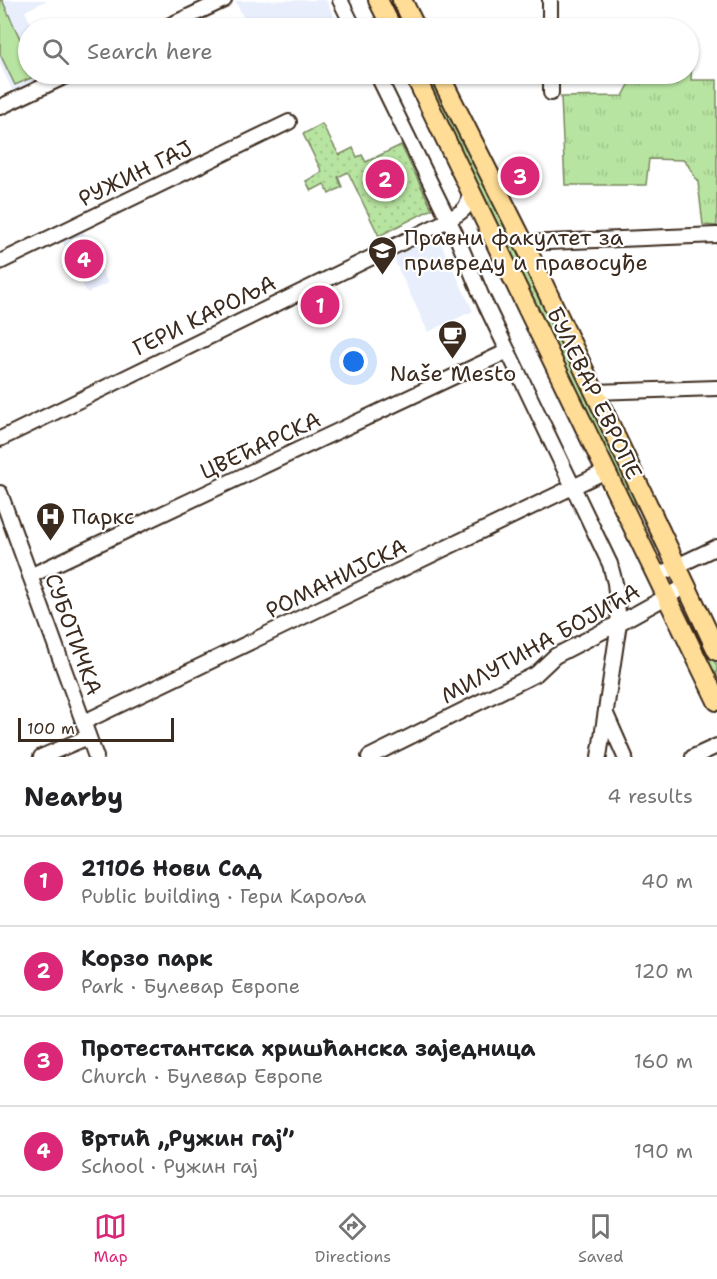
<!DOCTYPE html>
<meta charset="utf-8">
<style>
body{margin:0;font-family:"Shantell Sans",sans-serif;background:#f2f2f2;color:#202124}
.scale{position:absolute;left:18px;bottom:15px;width:156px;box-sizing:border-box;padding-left:6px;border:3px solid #3b2a1e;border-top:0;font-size:16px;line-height:21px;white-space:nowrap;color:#3b2a1e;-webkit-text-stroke:4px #fff;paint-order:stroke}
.you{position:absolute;left:354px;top:362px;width:21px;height:21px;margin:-15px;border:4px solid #fff;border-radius:50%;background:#1a73e8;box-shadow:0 0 0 9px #1a73e833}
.badge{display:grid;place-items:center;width:39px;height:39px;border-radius:50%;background:#db2777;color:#fff;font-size:20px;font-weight:700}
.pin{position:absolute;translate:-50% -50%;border:3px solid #fff;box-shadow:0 2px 6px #0006}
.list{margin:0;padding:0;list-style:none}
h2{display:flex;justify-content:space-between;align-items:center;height:78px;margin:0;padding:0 24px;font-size:26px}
h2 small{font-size:20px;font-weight:400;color:#757577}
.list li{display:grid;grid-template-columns:39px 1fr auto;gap:18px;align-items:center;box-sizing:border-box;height:90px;padding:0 24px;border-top:2px solid #e0e0e0}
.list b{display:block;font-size:22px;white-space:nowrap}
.list p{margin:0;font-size:20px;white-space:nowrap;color:#757577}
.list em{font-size:20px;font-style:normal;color:#757577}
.icon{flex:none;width:33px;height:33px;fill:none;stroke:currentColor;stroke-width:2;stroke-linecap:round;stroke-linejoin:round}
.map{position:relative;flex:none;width:717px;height:757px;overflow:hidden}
.search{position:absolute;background:#fff;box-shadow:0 2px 4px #0004;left:18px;right:18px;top:18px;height:66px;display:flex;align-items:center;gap:15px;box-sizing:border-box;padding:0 21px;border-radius:33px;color:#757577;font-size:22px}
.sheet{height:438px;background:#fff}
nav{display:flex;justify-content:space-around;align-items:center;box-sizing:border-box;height:84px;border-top:2px solid #e0e0e0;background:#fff;font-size:16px;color:#757577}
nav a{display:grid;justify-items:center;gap:3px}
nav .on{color:#db2777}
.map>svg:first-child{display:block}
.built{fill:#e8eefc}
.grass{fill:url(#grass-tufts);stroke:#7a8760;stroke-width:1.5}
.park{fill:url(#park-dots);stroke:#7a8760;stroke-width:1.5}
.garden{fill:#b8e4a1;stroke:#7a8760;stroke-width:1.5}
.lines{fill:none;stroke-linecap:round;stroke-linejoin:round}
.minor-casing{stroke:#3b2a1e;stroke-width:18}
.major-casing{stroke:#3b2a1e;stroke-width:22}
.minor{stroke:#fff;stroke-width:14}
.major{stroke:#ffdd96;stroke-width:18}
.labels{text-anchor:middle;stroke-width:4.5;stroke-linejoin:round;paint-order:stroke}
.street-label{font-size:22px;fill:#3b2a1e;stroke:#fff}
.poi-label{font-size:22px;fill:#3b2a1e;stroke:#fff;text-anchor:start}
</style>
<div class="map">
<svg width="717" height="757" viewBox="0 0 717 757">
<defs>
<pattern id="grass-tufts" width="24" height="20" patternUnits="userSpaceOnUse" patternTransform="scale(1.5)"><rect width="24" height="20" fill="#b8e4a1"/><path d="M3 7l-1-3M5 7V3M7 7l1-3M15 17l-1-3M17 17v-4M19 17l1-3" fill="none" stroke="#9fc48a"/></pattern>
<pattern id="park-dots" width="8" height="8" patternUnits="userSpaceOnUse" patternTransform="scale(1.5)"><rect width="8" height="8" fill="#b8e4a1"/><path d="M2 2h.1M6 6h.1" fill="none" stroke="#9fc48a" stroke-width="1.8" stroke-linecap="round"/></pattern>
</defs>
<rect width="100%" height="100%" fill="#fff"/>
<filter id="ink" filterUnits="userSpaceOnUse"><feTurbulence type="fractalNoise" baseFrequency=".0167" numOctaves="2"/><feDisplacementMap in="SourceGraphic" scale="12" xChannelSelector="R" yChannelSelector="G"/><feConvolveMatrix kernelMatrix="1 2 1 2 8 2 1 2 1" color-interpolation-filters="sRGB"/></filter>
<g filter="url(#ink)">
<!-- built -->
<path class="built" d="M 0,0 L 47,0 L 25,11 L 33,28 L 28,28 L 28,74 L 49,74 L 13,92 L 0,64 Z
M 326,0 L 340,28 L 249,28 L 235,1 Z
M 81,226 L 108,283 L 87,293 L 60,236 Z
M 436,233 L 473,311 L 428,332 L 391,253 Z"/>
<!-- grass -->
<path class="grass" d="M 692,54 L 691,80 L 717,80 L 717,226 L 703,225 L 698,182 L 685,160 L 649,159 L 646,185 L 565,185 L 561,97 L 623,96 L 630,83 L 628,74 L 688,74 L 689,55 Z
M 422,74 L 430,74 L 659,546 L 656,547 L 639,510 L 626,493 Z
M 690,616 L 706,649 L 717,665 L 717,680 L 687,618 Z"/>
<!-- park -->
<path class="park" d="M 322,124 L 339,155 L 353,148 L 357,157 L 362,155 L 366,162 L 401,145 L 432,209 L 379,236 L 348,172 L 338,177 L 342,187 L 329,194 L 324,184 L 311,191 L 306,181 L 322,172 L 303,134 Z"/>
<!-- garden -->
<path class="garden" d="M 0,0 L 2,0 L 28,56 L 28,74 L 38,75 L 15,85 L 0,54 Z"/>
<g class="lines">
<defs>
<path id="minor" d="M 340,0 L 354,28
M 550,0 L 550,28
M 164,28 L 224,0
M 377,74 L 455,233 L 481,295 L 610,564 L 615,583 L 619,623 L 599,757
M 551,74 L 551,93
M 0,107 L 70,74
M 524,243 L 717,235
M 0,262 L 289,122
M 594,392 L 717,388
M 0,439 L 442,223 C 459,213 469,212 470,190
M 0,493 L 96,757
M 30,576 L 508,351
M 656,576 L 717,547
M 606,714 L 625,757
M 84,722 L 606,471
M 41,757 L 88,737
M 369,757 L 536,674 L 555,656 L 619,623 L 686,586
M 693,757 L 717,746"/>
<path id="major" d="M 378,0 L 392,28
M 402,0 L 416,28
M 414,74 L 717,701
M 439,74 L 524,243 L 717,651"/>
</defs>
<!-- minor casing -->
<use href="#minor" class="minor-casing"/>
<!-- major casing -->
<use href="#major" class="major-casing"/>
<!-- minor -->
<use href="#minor" class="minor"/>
<!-- major -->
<use href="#major" class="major"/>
</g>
</g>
<!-- icons -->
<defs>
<symbol id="university-pin" viewBox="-11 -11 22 30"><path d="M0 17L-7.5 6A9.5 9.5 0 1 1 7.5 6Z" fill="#3b2a1e" stroke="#fff"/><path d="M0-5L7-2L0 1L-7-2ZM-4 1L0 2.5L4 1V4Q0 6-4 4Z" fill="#fff"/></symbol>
<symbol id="cafe-pin" viewBox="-11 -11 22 30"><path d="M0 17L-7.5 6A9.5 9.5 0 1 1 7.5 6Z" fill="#3b2a1e" stroke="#fff"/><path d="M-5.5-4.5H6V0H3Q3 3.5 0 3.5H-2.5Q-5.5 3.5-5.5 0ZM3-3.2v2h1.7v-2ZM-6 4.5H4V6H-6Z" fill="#fff"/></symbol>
<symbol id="hospital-pin" viewBox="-11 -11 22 30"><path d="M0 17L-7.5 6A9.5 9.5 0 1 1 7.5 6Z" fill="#3b2a1e" stroke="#fff"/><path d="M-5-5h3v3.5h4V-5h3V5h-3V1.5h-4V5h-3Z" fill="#fff"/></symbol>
</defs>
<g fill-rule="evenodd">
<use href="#university-pin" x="366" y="234" width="33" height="45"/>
<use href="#cafe-pin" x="436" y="318" width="33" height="45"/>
<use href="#hospital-pin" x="34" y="500" width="33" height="45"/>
</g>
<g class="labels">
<!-- street labels -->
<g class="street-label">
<text transform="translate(135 173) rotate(-26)" y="8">РУЖИН ГАЈ</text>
<text transform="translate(204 315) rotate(-26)" y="8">ГЕРИ КАРОЉА</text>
<text transform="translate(595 393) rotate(64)" y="8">БУЛЕВАР ЕВРОПЕ</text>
<text transform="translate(260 445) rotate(-25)" y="8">ЦВЕЋАРСКА</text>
<text transform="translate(336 578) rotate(-26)" y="8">РОМАНИЈСКА</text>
<text transform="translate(74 634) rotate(70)" y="8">СУБОТИЧКА</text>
<text transform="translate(540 643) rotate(-29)" y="8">МИЛУТИНА БОЈИЋА</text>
</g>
<!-- poi labels -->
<g class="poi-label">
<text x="404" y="245">Правни факултет за<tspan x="404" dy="25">привреду и правосуђе</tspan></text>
<text x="453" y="381" text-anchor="middle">Naše Mesto</text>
<text x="72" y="524">Паркс</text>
</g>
</g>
</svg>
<div class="scale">100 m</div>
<div class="you"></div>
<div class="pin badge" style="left:320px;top:305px">1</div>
<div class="pin badge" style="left:385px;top:179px">2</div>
<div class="pin badge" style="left:520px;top:176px">3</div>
<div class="pin badge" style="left:84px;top:259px">4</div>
<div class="search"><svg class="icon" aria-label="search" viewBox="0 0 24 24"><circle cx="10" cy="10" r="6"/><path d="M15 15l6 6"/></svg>Search here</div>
</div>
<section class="sheet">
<h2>Nearby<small>4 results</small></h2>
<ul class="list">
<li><span class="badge">1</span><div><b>21106 Нови Сад</b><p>Public building · Гери Кароља</p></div><em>40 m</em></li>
<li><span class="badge">2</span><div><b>Корзо парк</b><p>Park · Булевар Европе</p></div><em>120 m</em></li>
<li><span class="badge">3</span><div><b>Протестантска хришћанска заједница</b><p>Church · Булевар Европе</p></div><em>160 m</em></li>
<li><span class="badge">4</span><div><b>Вртић „Ружин гај”</b><p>School · Ружин гај</p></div><em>190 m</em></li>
</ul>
</section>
<nav>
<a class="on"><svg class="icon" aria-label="map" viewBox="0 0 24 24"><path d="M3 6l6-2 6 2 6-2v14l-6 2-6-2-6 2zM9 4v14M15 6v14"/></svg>Map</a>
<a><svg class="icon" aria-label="directions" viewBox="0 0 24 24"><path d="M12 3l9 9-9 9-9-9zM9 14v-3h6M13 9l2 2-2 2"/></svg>Directions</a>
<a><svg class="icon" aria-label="saved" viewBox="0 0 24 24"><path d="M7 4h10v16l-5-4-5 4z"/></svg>Saved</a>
</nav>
